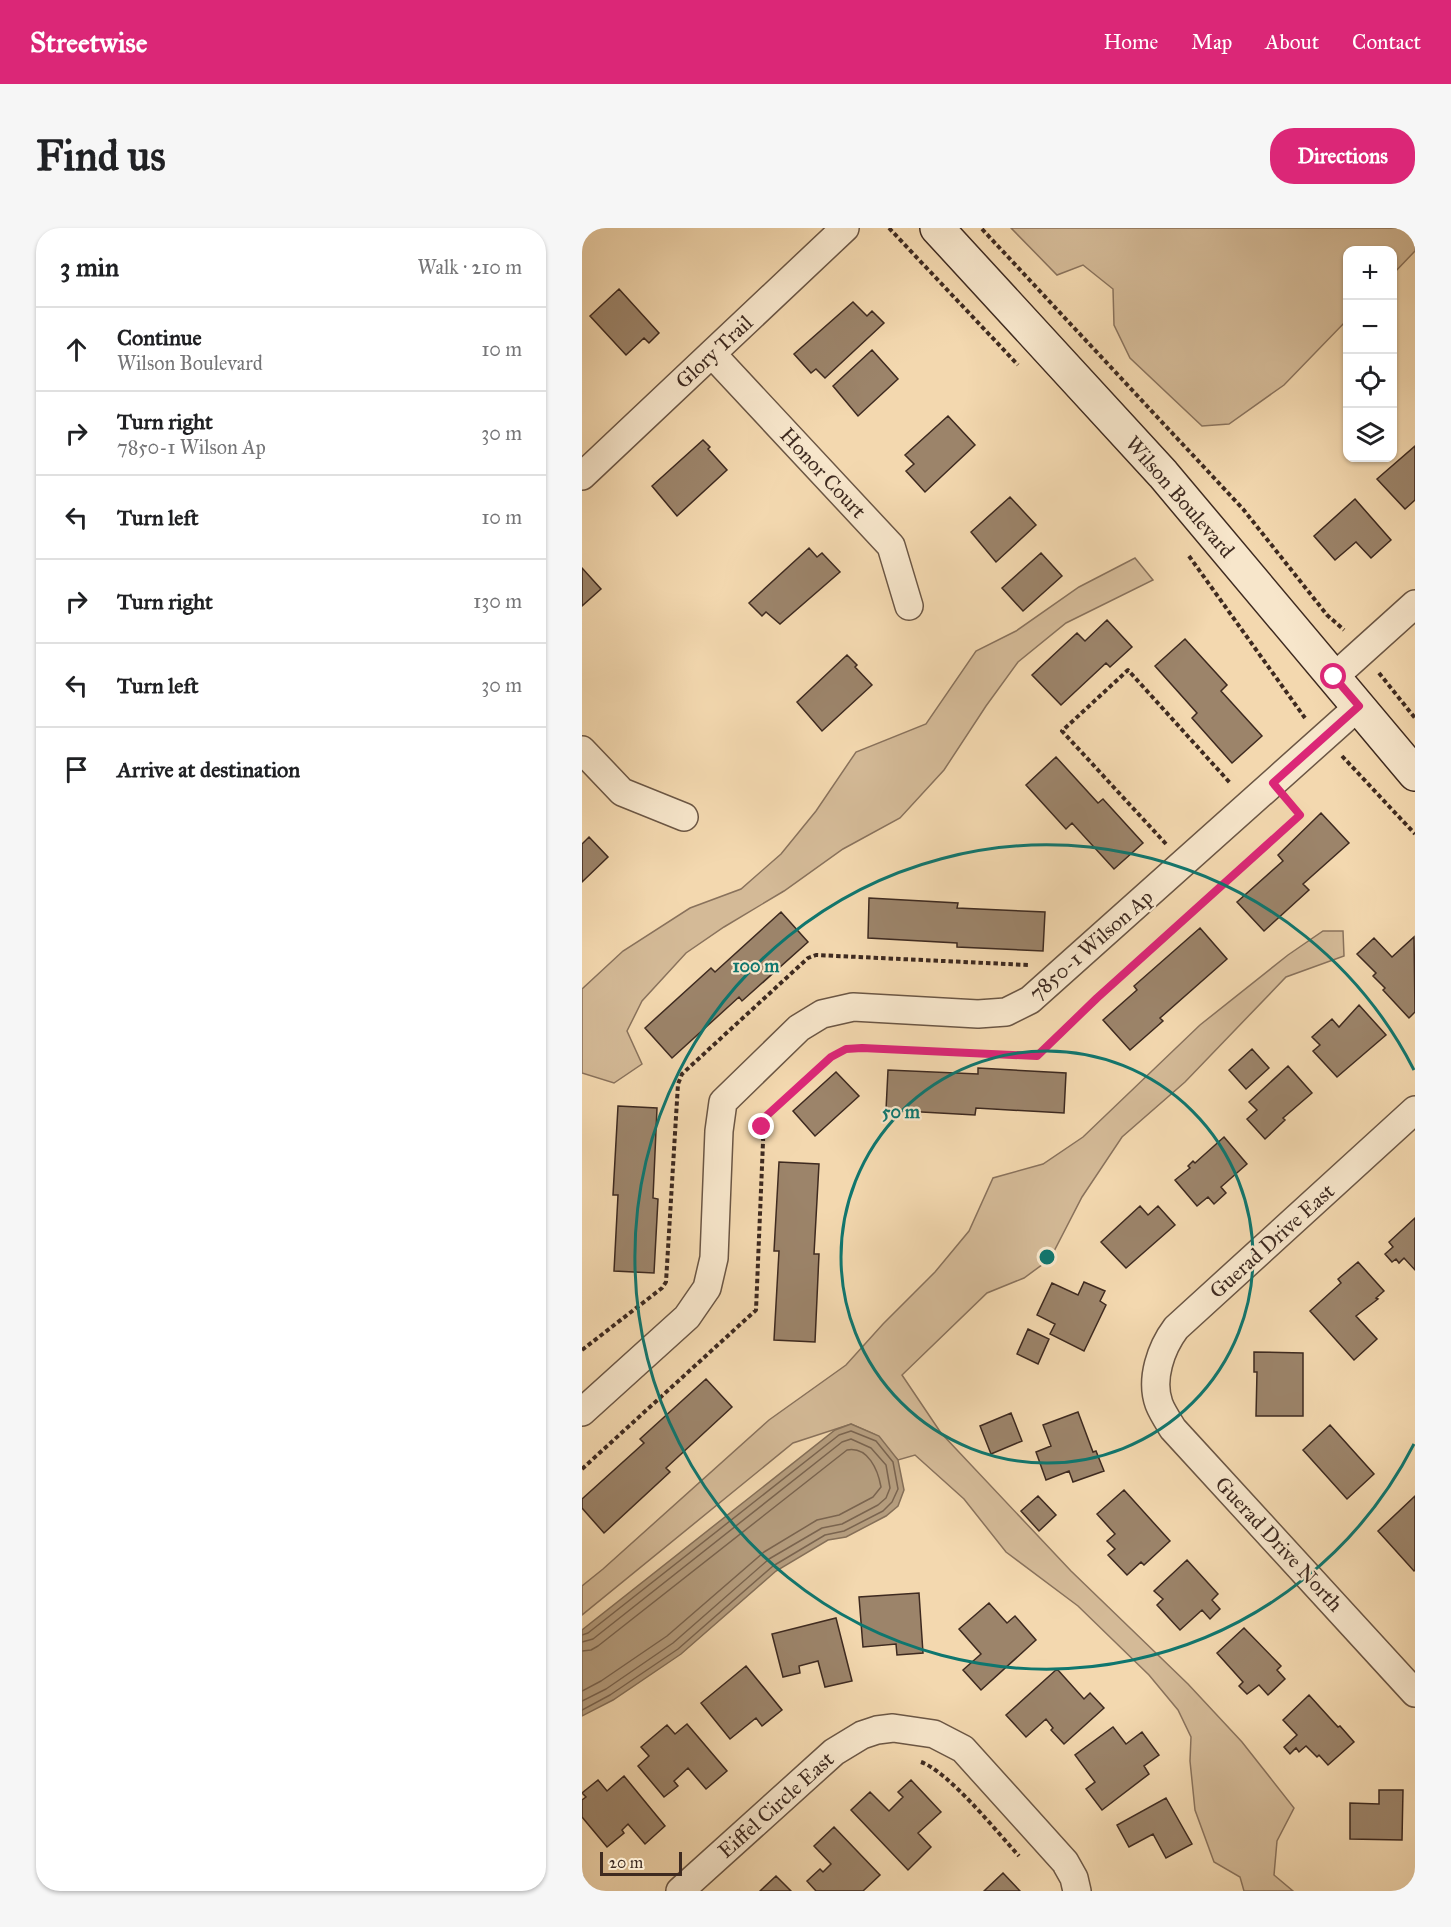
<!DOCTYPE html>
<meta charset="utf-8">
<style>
body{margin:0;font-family:"IM FELL Great Primer",serif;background:#f6f6f6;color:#202124}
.controls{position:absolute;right:18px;top:18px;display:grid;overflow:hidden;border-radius:12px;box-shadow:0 2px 4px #0004}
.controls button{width:54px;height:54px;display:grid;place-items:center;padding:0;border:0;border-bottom:2px solid #e0e0e0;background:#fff;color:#202124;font:30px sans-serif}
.scale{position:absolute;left:18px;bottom:15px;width:82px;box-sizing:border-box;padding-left:6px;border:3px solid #3e2a20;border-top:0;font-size:16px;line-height:21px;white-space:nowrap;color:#3e2a20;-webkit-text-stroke:4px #f7e6cb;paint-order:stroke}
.stop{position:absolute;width:18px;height:18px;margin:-14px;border:4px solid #db2777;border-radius:50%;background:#fff}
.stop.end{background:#db2777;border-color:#fff;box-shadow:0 2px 6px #0008}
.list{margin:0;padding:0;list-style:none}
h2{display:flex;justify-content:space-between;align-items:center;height:78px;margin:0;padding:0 24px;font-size:26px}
h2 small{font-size:20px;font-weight:400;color:#757577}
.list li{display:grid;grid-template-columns:39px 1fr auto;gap:18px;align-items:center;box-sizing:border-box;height:84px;padding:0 24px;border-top:2px solid #e0e0e0}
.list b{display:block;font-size:22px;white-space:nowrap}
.list p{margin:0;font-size:20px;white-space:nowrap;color:#757577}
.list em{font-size:20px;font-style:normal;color:#757577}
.icon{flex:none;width:33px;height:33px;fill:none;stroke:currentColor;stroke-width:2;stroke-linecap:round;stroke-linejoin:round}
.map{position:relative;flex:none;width:833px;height:1663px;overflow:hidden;border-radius:24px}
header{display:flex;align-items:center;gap:36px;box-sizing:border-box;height:84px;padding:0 30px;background:#db2777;color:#fff}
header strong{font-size:28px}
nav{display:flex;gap:33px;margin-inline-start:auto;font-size:21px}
.intro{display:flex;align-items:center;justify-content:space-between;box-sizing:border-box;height:144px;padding:0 36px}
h1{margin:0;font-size:42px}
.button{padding:15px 27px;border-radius:24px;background:#db2777;color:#fff;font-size:21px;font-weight:700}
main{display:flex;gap:36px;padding:0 36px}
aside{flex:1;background:#fff;border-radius:24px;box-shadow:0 2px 4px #0004}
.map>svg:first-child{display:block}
.green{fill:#d4ba97;stroke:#89725c;stroke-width:1.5}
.water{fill:#b59d7e;stroke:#856f58;stroke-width:1.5}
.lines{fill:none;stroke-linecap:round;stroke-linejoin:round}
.shore{stroke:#7a644f;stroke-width:1.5}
.building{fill:#9c846a;stroke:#3e2a20;stroke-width:1.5}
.minor-casing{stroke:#6b5644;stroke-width:30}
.secondary-casing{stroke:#3e2a20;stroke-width:36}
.path{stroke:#3e2a20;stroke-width:4;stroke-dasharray:4.5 3;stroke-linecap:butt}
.minor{stroke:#f7e6cb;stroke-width:27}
.secondary{stroke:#f7e6cb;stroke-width:33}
.route{stroke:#db2777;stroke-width:8}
.ring{fill:none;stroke:#0f766e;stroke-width:3}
.labels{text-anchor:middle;stroke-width:4.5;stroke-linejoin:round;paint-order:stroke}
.street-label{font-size:21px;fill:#3e2a20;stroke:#f7e6cb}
.centre{fill:#0f766e;stroke:#f7e6cb;stroke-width:3}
.ring-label{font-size:18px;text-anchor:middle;font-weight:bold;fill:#0f766e;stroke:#f7e6cb;stroke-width:4.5;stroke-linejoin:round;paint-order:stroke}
</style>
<header>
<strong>Streetwise</strong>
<nav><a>Home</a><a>Map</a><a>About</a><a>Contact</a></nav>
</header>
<div class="intro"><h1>Find us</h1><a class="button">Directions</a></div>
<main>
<aside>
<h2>3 min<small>Walk · 210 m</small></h2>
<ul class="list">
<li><svg class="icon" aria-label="ahead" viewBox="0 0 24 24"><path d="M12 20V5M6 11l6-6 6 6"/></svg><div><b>Continue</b><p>Wilson Boulevard</p></div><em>10 m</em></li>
<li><svg class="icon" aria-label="right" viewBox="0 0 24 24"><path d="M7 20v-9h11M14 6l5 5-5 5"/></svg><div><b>Turn right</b><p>7850-1 Wilson Ap</p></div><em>30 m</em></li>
<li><svg class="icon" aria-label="left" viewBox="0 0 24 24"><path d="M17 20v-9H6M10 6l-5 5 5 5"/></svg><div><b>Turn left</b></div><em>10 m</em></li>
<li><svg class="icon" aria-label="right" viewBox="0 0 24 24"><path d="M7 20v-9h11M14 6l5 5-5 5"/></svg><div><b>Turn right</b></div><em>130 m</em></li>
<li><svg class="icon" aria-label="left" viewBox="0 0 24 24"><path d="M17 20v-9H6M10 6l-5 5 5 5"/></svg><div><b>Turn left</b></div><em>30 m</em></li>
<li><svg class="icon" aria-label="arrive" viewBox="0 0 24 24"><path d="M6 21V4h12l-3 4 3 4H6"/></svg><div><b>Arrive at destination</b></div></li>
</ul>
</aside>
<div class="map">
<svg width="833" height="1663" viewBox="0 0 833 1663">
<rect width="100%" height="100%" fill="#f3d8af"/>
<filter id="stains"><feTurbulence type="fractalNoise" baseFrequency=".00333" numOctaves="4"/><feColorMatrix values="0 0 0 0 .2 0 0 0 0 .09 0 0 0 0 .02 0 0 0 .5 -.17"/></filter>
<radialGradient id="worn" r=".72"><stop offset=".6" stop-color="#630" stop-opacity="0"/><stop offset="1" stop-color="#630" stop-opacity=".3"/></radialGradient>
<!-- green -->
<path class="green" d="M 429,0 L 833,0 L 833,23 L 811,46 L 810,22 L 766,22 L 765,92 L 702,157 L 647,196 L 620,198 L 548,130 L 532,97 L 531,61 L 501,37 L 475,47 Z
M 553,330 L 571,352 L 484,395 L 436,434 L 404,478 L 362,542 L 318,590 L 261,621 L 202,663 L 142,699 L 104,725 L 60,773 L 45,803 L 60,836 L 32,855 L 0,845 L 0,761 L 41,723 L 108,680 L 159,661 L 199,626 L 234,583 L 274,524 L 344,496 L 394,423 L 434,403 L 497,359 Z
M 741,703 L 761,703 L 762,728 L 704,749 L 603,854 L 540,909 L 500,969 L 468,1031 L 442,1050 L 405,1065 L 320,1147 L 359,1205 L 489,1343 L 606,1456 L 660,1514 L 712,1580 L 695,1613 L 692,1647 L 711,1663 L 662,1663 L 658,1649 L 632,1634 L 613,1582 L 608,1533 L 609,1509 L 596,1482 L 567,1447 L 496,1378 L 424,1324 L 382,1271 L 333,1227 L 316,1232 L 292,1206 L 269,1196 L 211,1215 L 0,1387 L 0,1358 L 21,1341 L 187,1192 L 264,1137 L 301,1096 L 353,1044 L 387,1003 L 411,950 L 461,936 L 501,909 L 618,797 L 706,727 Z"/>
<!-- water -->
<path class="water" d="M 269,1196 L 297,1208 L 316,1232 L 322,1262 L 316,1278 L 304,1288 L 264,1309 L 246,1312 L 194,1343 L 99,1426 L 31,1472 L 0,1488 L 0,1402 L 253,1202 Z"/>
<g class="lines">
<!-- shore -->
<path class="shore" d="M 0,1407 L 6,1405 L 257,1207 L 269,1203 L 294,1213 L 311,1234 L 316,1261 L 310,1274 L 301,1283 L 262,1303 L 243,1307 L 191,1338 L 96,1421 L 28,1467 L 0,1482
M 0,1414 L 11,1411 L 260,1214 L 269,1211 L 289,1220 L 304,1237 L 308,1260 L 304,1270 L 296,1277 L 260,1296 L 240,1300 L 187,1331 L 91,1415 L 24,1461 L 0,1473
M 0,1423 L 9,1422 L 16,1418 L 265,1222 C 286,1218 296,1242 299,1259 L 291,1269 L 257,1287 L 235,1292 L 182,1324 L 85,1408 L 19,1453 L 0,1463"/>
</g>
<!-- building -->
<path class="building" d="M 37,61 L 77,105 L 67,115 L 62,110 L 44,127 L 8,88 Z
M 271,74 L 285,88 L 290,83 L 302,95 L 243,150 L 234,141 L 229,145 L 212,126 Z
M 290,122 L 316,151 L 276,188 L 251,158 Z
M 366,188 L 393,217 L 343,264 L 324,243 L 332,236 L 323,227 Z
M 121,212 L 128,219 L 126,221 L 145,242 L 95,288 L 70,258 Z
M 833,218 L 833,272 L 823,281 L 795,251 Z
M 428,269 L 454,297 L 414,334 L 389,304 Z
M 773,271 L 809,312 L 789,330 L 774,314 L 753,332 L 732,308 Z
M 227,320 L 235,329 L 240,325 L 258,344 L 198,396 L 184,384 L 180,388 L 167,375 Z
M 459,325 L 480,348 L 441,383 L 420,360 Z
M 0,340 L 19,361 L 0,378 Z
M 525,392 L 550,419 L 528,439 L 524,435 L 479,477 L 450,447 L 495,405 L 503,413 Z
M 603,411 L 645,457 L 639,463 L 680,508 L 650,535 L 610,490 L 615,485 L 573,438 Z
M 265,427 L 275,437 L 273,439 L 290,457 L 240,503 L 215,474 Z
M 474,529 L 516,575 L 521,571 L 561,615 L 532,641 L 490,595 L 484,601 L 444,557 Z
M 739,585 L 767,615 L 721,656 L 727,662 L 682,703 L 655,674 L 701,633 L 696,627 Z
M 7,609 L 26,629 L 0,654 L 0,616 Z
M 287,670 L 376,675 L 375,680 L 463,684 L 461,723 L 375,719 L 375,715 L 286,710 Z
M 199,684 L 226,714 L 160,773 L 157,769 L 90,830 L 63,800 L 129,740 L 133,744 Z
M 618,700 L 645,731 L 578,790 L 581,793 L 548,822 L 521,792 L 555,762 L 552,758 Z
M 832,709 L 833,784 L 827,790 L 801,762 L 803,760 L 791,748 L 794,745 L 775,726 L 792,710 L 810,729 Z
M 777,777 L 804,807 L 755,849 L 731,823 L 738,817 L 730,809 L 750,791 L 757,799 Z
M 670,821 L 687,840 L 664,861 L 647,842 Z
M 706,838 L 730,865 L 701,890 L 703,892 L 683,911 L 665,891 L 675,882 L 667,874 Z
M 396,840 L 484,845 L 482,885 L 394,880 L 393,887 L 304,882 L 306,842 L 396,846 Z
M 254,844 L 277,868 L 233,908 L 211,883 Z
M 36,878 L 75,880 L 71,970 L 76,971 L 72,1045 L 32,1043 L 36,967 L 31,967 Z
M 642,909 L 665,936 L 639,959 L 644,965 L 632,976 L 626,969 L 615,978 L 593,952 L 608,940 L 606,938 L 611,933 L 613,935 Z
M 197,934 L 237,936 L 232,1026 L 237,1026 L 233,1114 L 192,1112 L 197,1023 L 192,1023 Z
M 558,978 L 566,987 L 576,978 L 593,997 L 544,1040 L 519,1014 Z
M 833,990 L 833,1042 L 822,1030 L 817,1035 L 814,1031 L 810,1034 L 803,1026 L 811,1019 L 807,1014 Z
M 776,1034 L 802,1063 L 794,1070 L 796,1071 L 774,1088 L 795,1111 L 772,1132 L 728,1083 L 759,1055 L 756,1051 Z
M 502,1054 L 523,1063 L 518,1073 L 524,1077 L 502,1123 L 468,1106 L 473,1096 L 455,1087 L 470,1055 L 496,1067 Z
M 446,1101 L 467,1111 L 456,1136 L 435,1126 Z
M 672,1124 L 721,1125 L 721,1188 L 674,1188 L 675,1144 L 672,1144 Z
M 124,1151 L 150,1179 L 84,1240 L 88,1244 L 22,1305 L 0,1280 L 0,1271 L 62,1215 L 58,1211 Z
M 496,1184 L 511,1224 L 514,1223 L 522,1243 L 491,1254 L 487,1243 L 464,1252 L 454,1224 L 469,1218 L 461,1197 Z
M 429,1185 L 440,1213 L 409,1226 L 398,1198 Z
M 748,1197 L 792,1246 L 765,1271 L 721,1222 Z
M 542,1262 L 588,1313 L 562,1337 L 559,1334 L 545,1347 L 526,1327 L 533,1321 L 525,1313 L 533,1306 L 515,1286 Z
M 456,1268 L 474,1287 L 457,1303 L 439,1283 Z
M 833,1268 L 833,1342 L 832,1343 L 796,1303 Z
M 605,1332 L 636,1366 L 630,1372 L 638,1381 L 628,1391 L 620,1382 L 598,1402 L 575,1377 L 581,1371 L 572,1363 Z
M 337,1365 L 341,1425 L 315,1427 L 314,1416 L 281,1419 L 277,1369 Z
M 407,1375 L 425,1395 L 433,1388 L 454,1412 L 399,1462 L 381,1442 L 399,1426 L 377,1401 Z
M 254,1390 L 270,1453 L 243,1459 L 236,1433 L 217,1438 L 218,1445 L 201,1449 L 190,1406 Z
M 662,1400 L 699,1438 L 695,1442 L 703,1451 L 686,1467 L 677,1457 L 665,1466 L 657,1458 L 661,1454 L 635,1425 Z
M 164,1438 L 200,1482 L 180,1498 L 174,1490 L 148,1511 L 119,1475 Z
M 475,1441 L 502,1471 L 508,1465 L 522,1480 L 482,1516 L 469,1502 L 471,1500 L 464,1491 L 444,1509 L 424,1487 Z
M 727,1467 L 756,1499 L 758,1498 L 772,1514 L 746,1537 L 737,1527 L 735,1529 L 724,1518 L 717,1524 L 714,1520 L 708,1526 L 702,1519 L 715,1507 L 701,1492 Z
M 105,1496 L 145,1543 L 124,1561 L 106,1540 L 92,1553 L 96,1558 L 82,1569 L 56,1538 L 67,1528 L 59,1519 L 85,1497 L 93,1506 Z
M 531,1499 L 544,1516 L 560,1504 L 577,1527 L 562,1538 L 567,1546 L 520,1582 L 504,1561 L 513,1554 L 493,1527 Z
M 42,1548 L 83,1598 L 63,1616 L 46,1596 L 40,1602 L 42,1605 L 25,1619 L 0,1589 L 0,1572 L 4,1569 L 0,1565 L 16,1552 L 25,1563 Z
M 329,1552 L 359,1584 L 336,1605 L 349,1619 L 326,1642 L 269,1582 L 288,1564 L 307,1583 L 321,1569 L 316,1564 Z
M 797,1562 L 821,1562 L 820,1612 L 768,1611 L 768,1575 L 797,1576 Z
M 584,1570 L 610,1616 L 584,1630 L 571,1606 L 547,1619 L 535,1597 Z
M 252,1599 L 298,1647 L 281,1663 L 234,1663 L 225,1653 L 238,1641 L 241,1644 L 249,1636 L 232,1618 Z
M 421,1645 L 438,1663 L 402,1663 Z
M 0,1646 L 7,1663 L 0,1663 Z
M 194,1648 L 209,1663 L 178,1663 Z"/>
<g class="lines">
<defs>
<path id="minor" d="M 130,126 L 309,318 L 327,378
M 0,248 L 263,0
M 752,449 L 833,376
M 0,522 L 40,564 L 102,589
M 833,882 L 594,1100 C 579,1120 568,1151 577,1176 C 580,1184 586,1193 591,1201 L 833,1465
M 0,1184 L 105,1089 L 125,1060 L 132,1030 L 137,903 L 141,874 L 217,800 L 240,786 L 271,779 L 396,786 L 424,784 L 448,772 L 777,478
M 98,1663 L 252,1524 L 280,1507 L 295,1502 L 311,1500 L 352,1506 L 381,1521 L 483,1634 L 492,1650 L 495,1663"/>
<path id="secondary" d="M 355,0 L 581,246 L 833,546"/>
</defs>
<!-- minor casing -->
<use href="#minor" class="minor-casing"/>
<!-- secondary casing -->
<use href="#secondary" class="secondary-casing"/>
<!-- path -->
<path class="path" d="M 307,0 L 436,137
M 400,1 L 661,281 L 745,387 L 762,402
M 607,328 L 723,490
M 797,445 L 833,490
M 760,528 L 833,606
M 584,616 L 480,503 L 546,442 L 649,556
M 0,1122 L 80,1060 L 84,1054 L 96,856 L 100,846 L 226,730 L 234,727 L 446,737
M 0,1241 L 174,1082 L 182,890 L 249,829 L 264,821 L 280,820 L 455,828 L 515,770 L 718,587 L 709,576
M 339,1534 C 367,1544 415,1604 437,1628"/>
<!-- minor -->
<use href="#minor" class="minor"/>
<!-- secondary -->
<use href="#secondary" class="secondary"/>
</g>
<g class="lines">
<!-- route -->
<path class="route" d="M 180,899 L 182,890 L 249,829 L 264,821 L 280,820 L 455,828 L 515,770 L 718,587 L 691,555 L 777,478 L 752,449"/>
</g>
<!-- distance rings -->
<g class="ring">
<circle cx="465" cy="1029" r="206"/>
<path d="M832 1216A412 412 0 1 1 832 842"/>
</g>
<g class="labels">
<!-- street labels -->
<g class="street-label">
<text transform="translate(132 124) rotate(-43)" y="7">Glory Trail</text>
<text transform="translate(241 245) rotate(47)" y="7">Honor Court</text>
<text transform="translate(598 269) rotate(49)" y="7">Wilson Boulevard</text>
<text transform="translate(509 717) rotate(-41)" y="7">7850-1 Wilson Ap</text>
<text transform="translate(690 1013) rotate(-42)" y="7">Guerad Drive East</text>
<text transform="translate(697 1316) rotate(47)" y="7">Guerad Drive North</text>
<text transform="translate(194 1577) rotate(-42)" y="7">Eiffel Circle East</text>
</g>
</g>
<circle cx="465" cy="1029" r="9" class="centre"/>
<g class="ring-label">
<text x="174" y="744">100 m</text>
<text x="319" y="890">50 m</text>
</g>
<rect width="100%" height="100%" filter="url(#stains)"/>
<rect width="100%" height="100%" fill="url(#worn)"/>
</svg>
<div class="controls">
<button>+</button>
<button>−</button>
<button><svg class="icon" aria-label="locate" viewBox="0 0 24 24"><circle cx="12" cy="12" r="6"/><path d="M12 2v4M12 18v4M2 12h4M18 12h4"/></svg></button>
<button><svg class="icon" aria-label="layers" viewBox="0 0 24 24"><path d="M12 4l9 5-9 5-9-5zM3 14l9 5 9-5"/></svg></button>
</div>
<div class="scale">20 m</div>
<div class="stop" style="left:752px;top:449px"></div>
<div class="stop end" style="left:180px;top:899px"></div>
</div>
</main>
